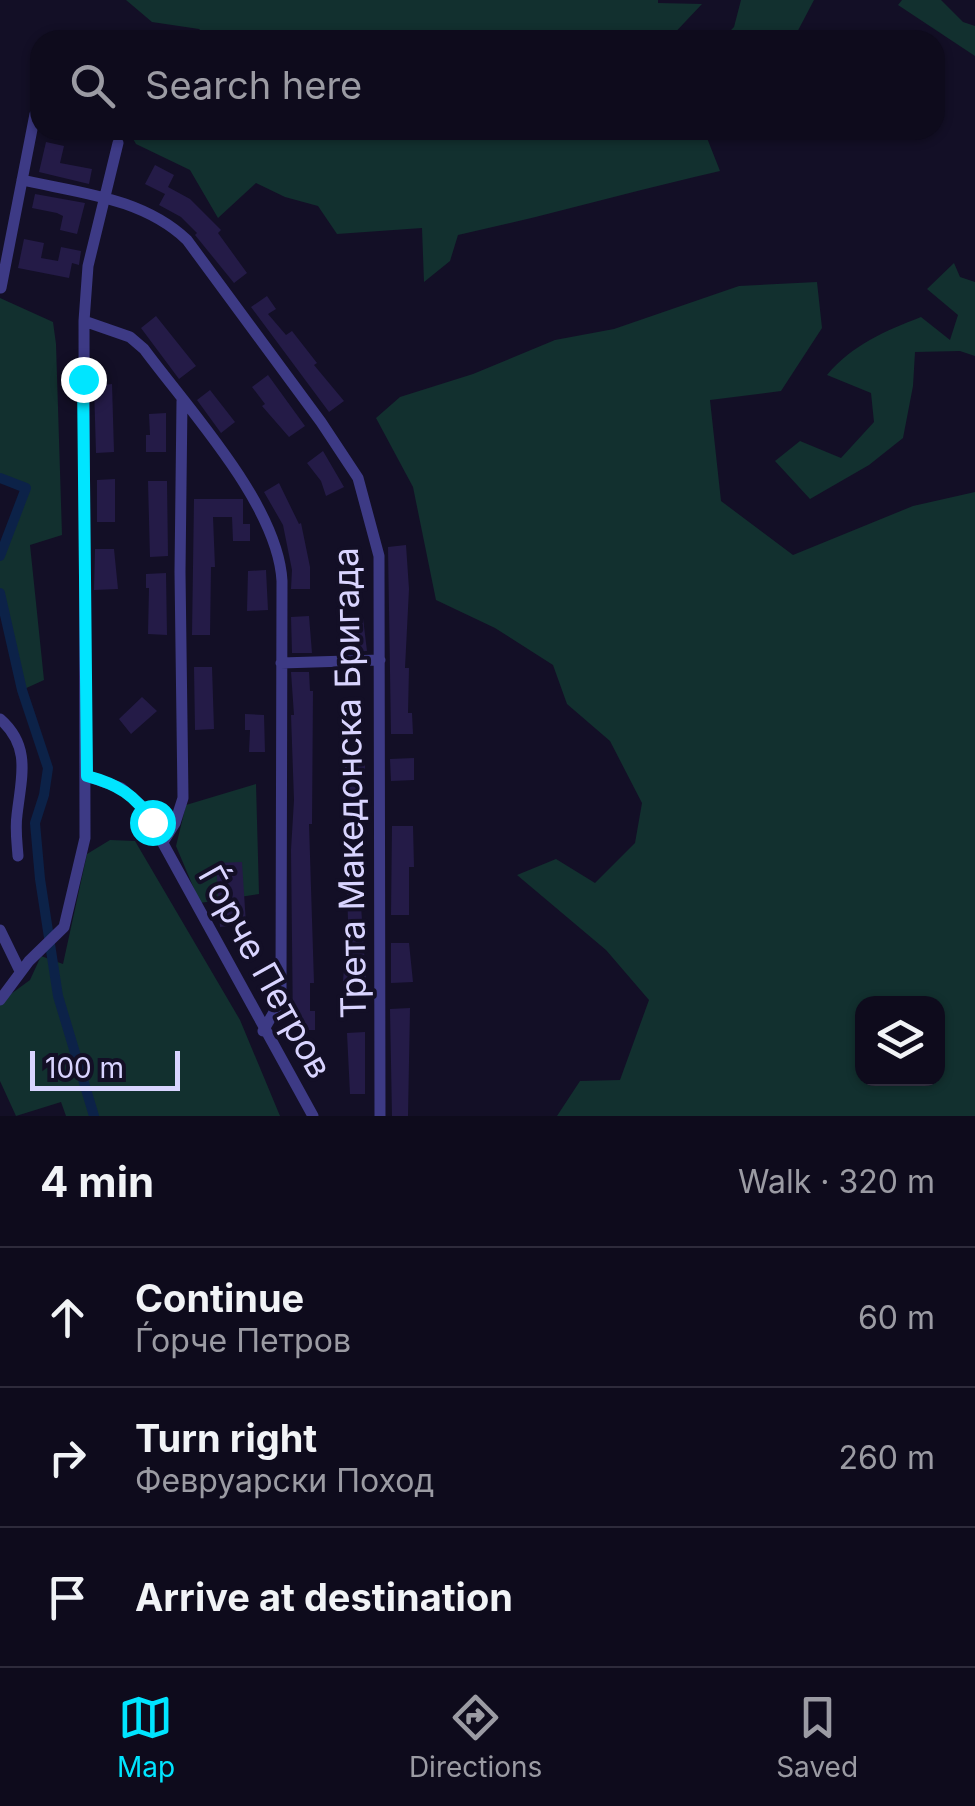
<!DOCTYPE html>
<meta charset="utf-8">
<style>
body{margin:0;font-family:Inter,sans-serif;background:#1c1929;color:#f1f3f6}
.controls{position:absolute;right:30px;bottom:30px;display:grid;overflow:hidden;border-radius:20px;box-shadow:0 2px 8px #0004}
.controls button{width:90px;height:90px;display:grid;place-items:center;padding:0;border:0;border-bottom:2px solid #2e2b3b;background:#0e0b1c;color:#f1f3f6;font:50px sans-serif}
.scale{position:absolute;left:30px;bottom:25px;width:150px;box-sizing:border-box;padding-left:10px;border:5px solid #d9d4ff;border-top:0;font-size:28px;line-height:35px;white-space:nowrap;color:#d9d4ff;-webkit-text-stroke:8px #130f26;paint-order:stroke}
.stop{position:absolute;width:30px;height:30px;margin:-22px;border:8px solid #00e5ff;border-radius:50%;background:#fff}
.stop.end{background:#00e5ff;border-color:#fff;box-shadow:0 2px 10px #0008}
.list{margin:0;padding:0;list-style:none}
h2{display:flex;justify-content:space-between;align-items:center;height:130px;margin:0;padding:0 40px;font-size:42px}
h2 small{font-size:32px;font-weight:400;color:#9b9ba3}
.list li{display:grid;grid-template-columns:65px 1fr auto;gap:30px;align-items:center;box-sizing:border-box;height:140px;padding:0 40px;border-top:2px solid #2e2b3b}
.list b{display:block;font-size:38px;white-space:nowrap}
.list p{margin:0;font-size:32px;white-space:nowrap;color:#9b9ba3}
.list em{font-size:32px;font-style:normal;color:#9b9ba3}
.icon{flex:none;width:55px;height:55px;fill:none;stroke:currentColor;stroke-width:2;stroke-linecap:round;stroke-linejoin:round}
.map{position:relative;flex:none;width:975px;height:1116px;overflow:hidden}
.search{position:absolute;background:#0e0b1c;box-shadow:0 2px 8px #0004;left:30px;right:30px;top:30px;height:110px;display:flex;align-items:center;gap:25px;box-sizing:border-box;padding:0 35px;border-radius:30px;color:#9b9ba3;font-size:38px}
.sheet{height:550px;background:#0e0b1c}
nav{display:flex;justify-content:space-around;align-items:center;box-sizing:border-box;height:140px;border-top:2px solid #2e2b3b;background:#0e0b1c;font-size:28px;color:#9b9ba3}
nav a{display:grid;justify-items:center;gap:5px}
nav .on{color:#00e5ff}
.map>svg:first-child{display:block}
.green{fill:#12302f;fill-rule:evenodd}
.lines{fill:none;stroke-linecap:round;stroke-linejoin:round}
.canal{stroke:#0c2248;stroke-width:10}
.building{fill:#241b47}
.minor{stroke:#3d3a85;stroke-width:11}
.route{stroke:#00e5ff;stroke-width:12}
.labels{text-anchor:middle;stroke-width:8;stroke-linejoin:round;paint-order:stroke}
.street-label{font-size:35px;fill:#d9d4ff;stroke:#130f26}
</style>
<div class="map">
<svg width="975" height="1116" viewBox="0 0 975 1116">
<rect width="100%" height="100%" fill="#130f26"/>
<!-- green -->
<path class="green" d="M 126,0 L 658,0 L 658,3 L 702,4 L 668,40 L 211,40 L 199,29 L 152,22 Z
M 741,0 L 814,0 L 793,40 L 721,40 L 734,27 Z
M 902,0 L 941,0 L 963,22 L 975,26 L 975,56 L 898,5 Z
M 128,130 L 715,130 L 707,138 L 720,171 C 632,191 546,216 458,235 L 450,261 L 424,282 L 422,228 L 337,234 L 318,206 L 285,197 L 256,183 L 218,218 L 190,170 L 136,144 Z
M 954,263 L 960,277 L 975,282 L 975,356 L 960,351 L 915,352 L 913,386 L 903,438 L 869,465 L 810,499 L 775,461 L 800,441 L 841,458 L 874,422 L 871,393 L 827,375 C 852,345 885,331 921,317 L 950,340 L 958,315 L 927,289 Z
M 817,282 L 822,328 L 781,391 L 710,400 L 721,501 L 793,555 L 913,506 L 975,492 L 975,1116 L 557,1116 L 580,1081 L 620,1080 L 649,1000 L 606,950 L 517,875 L 556,859 L 595,883 L 635,843 L 642,803 L 610,741 L 567,704 L 553,665 L 495,628 L 436,600 L 413,487 L 376,418 L 400,397 L 473,374 L 555,340 L 614,329 L 739,286 ZM 862,1004 L 938,1004 L 938,1078 L 862,1078 Z
M 0,298 L 53,322 L 56,344 L 62,535 L 30,545 L 44,680 L 22,690 L 0,601 L 0,556 L 26,488 L 0,478 Z
M 256,784 L 259,894 L 200,903 L 176,846 L 186,805 Z
M 110,840 L 135,841 L 240,1020 L 280,1116 L 66,1116 L 61,1102 L 16,1116 L 0,1081 L 0,1006 L 4,999 L 30,980 L 41,956 L 63,964 L 87,854 Z"/>
<g class="lines">
<!-- canal -->
<path class="canal" d="M 0,478 L 26,488 L 0,556
M 0,593 L 22,690 L 48,768 L 44,795 L 35,823 L 40,879 L 58,996 L 94,1116"/>
</g>
<!-- building -->
<path class="building" d="M 46,142 L 64,146 L 60,163 L 92,169 L 89,184 L 39,172 Z
M 155,165 L 174,175 L 168,187 L 190,199 L 221,230 L 218,233 L 247,273 L 234,283 L 195,235 L 197,233 L 181,217 L 159,205 L 165,194 L 145,184 Z
M 35,194 L 85,203 L 77,234 L 60,230 L 63,216 L 57,213 L 32,208 Z
M 24,239 L 44,243 L 41,258 L 58,261 L 61,247 L 81,251 L 79,265 L 72,263 L 69,278 L 18,268 Z
M 267,296 L 276,309 L 268,314 L 286,335 L 292,331 L 317,363 L 314,365 L 344,401 L 329,412 L 251,307 Z
M 156,316 L 196,366 L 179,379 L 141,328 Z
M 268,375 L 305,426 L 289,437 L 262,406 L 265,404 L 252,387 Z
M 112,384 L 114,452 L 96,453 L 94,386 Z
M 210,390 L 235,422 L 221,433 L 197,400 Z
M 166,413 L 166,452 L 146,452 L 146,435 L 150,435 L 149,414 Z
M 323,451 L 344,487 L 326,496 L 321,481 L 307,463 Z
M 115,479 L 115,522 L 97,522 L 97,480 Z
M 148,481 L 167,481 L 168,556 L 150,557 Z
M 279,483 L 299,524 L 301,523 L 310,567 L 310,589 L 291,589 L 292,570 L 283,525 L 264,492 Z
M 194,499 L 243,499 L 243,524 L 250,524 L 250,541 L 233,541 L 232,517 L 213,517 L 215,567 L 211,567 L 210,635 L 192,635 Z
M 406,545 L 409,589 L 405,668 L 409,668 L 408,713 L 412,713 L 413,734 L 391,734 L 388,547 Z
M 95,549 L 114,549 L 118,589 L 94,590 Z
M 266,570 L 268,610 L 247,611 L 248,571 Z
M 166,573 L 167,635 L 148,634 L 149,588 L 146,588 L 146,574 Z
M 309,616 L 312,653 L 292,653 L 291,617 Z
M 346,618 L 363,618 L 367,651 L 347,652 Z
M 194,667 L 212,667 L 214,729 L 195,730 Z
M 291,672 L 309,672 L 310,691 L 313,691 L 312,824 L 309,824 L 314,983 L 310,983 L 310,1011 L 315,1011 L 315,1030 L 293,1030 L 291,850 L 294,800 L 291,715 L 294,715 Z
M 142,697 L 157,711 L 131,734 L 119,719 Z
M 245,714 L 264,715 L 265,752 L 249,752 L 250,730 L 245,730 Z
M 414,758 L 414,780 L 391,781 L 390,759 Z
M 346,759 L 365,759 L 365,778 L 362,778 L 364,890 L 360,890 L 366,981 L 343,981 L 348,920 L 343,783 Z
M 392,826 L 413,826 L 414,867 L 409,867 L 409,915 L 391,915 Z
M 242,862 L 246,924 L 220,927 L 216,863 Z
M 391,943 L 409,943 L 413,982 L 391,983 Z
M 410,1008 L 408,1116 L 392,1116 L 390,1009 Z
M 365,1032 L 365,1094 L 350,1094 L 347,1033 Z"/>
<g class="lines">
<!-- minor -->
<path class="minor" d="M 22,180 C 80,193 143,198 187,240 L 321,422 L 358,478 L 379,556 L 380,1116
M 1,288 L 35,114
M 84,321 L 130,337 L 144,349 C 189,410 278,505 282,581 L 281,989 L 277,1007 L 263,1031
M 281,663 L 380,660
M 0,719 C 32,747 21,778 17,815 C 15,829 17,842 18,856
M 87,776 L 121,788 L 143,807 L 313,1116
M 163,842 L 175,823 L 183,798 L 180,572 L 182,401
M 0,930 L 20,971
M 0,1000 L 29,961 L 64,927 L 85,838 L 84,321 L 88,266 L 118,143"/>
</g>
<g class="lines">
<!-- route -->
<path class="route" d="M 83,379 L 87,776 C 117,784 136,795 152,822"/>
</g>
<g class="labels">
<!-- street labels -->
<g class="street-label">
<text transform="translate(350 783) rotate(-91)" y="12">Трета Македонска Бригада</text>
<text transform="translate(265 972) rotate(61)" y="12">Ѓорче Петров</text>
</g>
</g>
</svg>
<div class="controls">
<button><svg class="icon" aria-label="layers" viewBox="0 0 24 24"><path d="M12 4l9 5-9 5-9-5zM3 14l9 5 9-5"/></svg></button>
</div>
<div class="scale">100 m</div>
<div class="stop" style="left:152px;top:822px"></div>
<div class="stop end" style="left:83px;top:379px"></div>
<div class="search"><svg class="icon" aria-label="search" viewBox="0 0 24 24"><circle cx="10" cy="10" r="6"/><path d="M15 15l6 6"/></svg>Search here</div>
</div>
<section class="sheet">
<h2>4 min<small>Walk · 320 m</small></h2>
<ul class="list">
<li><svg class="icon" aria-label="ahead" viewBox="0 0 24 24"><path d="M12 20V5M6 11l6-6 6 6"/></svg><div><b>Continue</b><p>Ѓорче Петров</p></div><em>60 m</em></li>
<li><svg class="icon" aria-label="right" viewBox="0 0 24 24"><path d="M7 20v-9h11M14 6l5 5-5 5"/></svg><div><b>Turn right</b><p>Февруарски Поход</p></div><em>260 m</em></li>
<li><svg class="icon" aria-label="arrive" viewBox="0 0 24 24"><path d="M6 21V4h12l-3 4 3 4H6"/></svg><div><b>Arrive at destination</b></div></li>
</ul>
</section>
<nav>
<a class="on"><svg class="icon" aria-label="map" viewBox="0 0 24 24"><path d="M3 6l6-2 6 2 6-2v14l-6 2-6-2-6 2zM9 4v14M15 6v14"/></svg>Map</a>
<a><svg class="icon" aria-label="directions" viewBox="0 0 24 24"><path d="M12 3l9 9-9 9-9-9zM9 14v-3h6M13 9l2 2-2 2"/></svg>Directions</a>
<a><svg class="icon" aria-label="saved" viewBox="0 0 24 24"><path d="M7 4h10v16l-5-4-5 4z"/></svg>Saved</a>
</nav>
